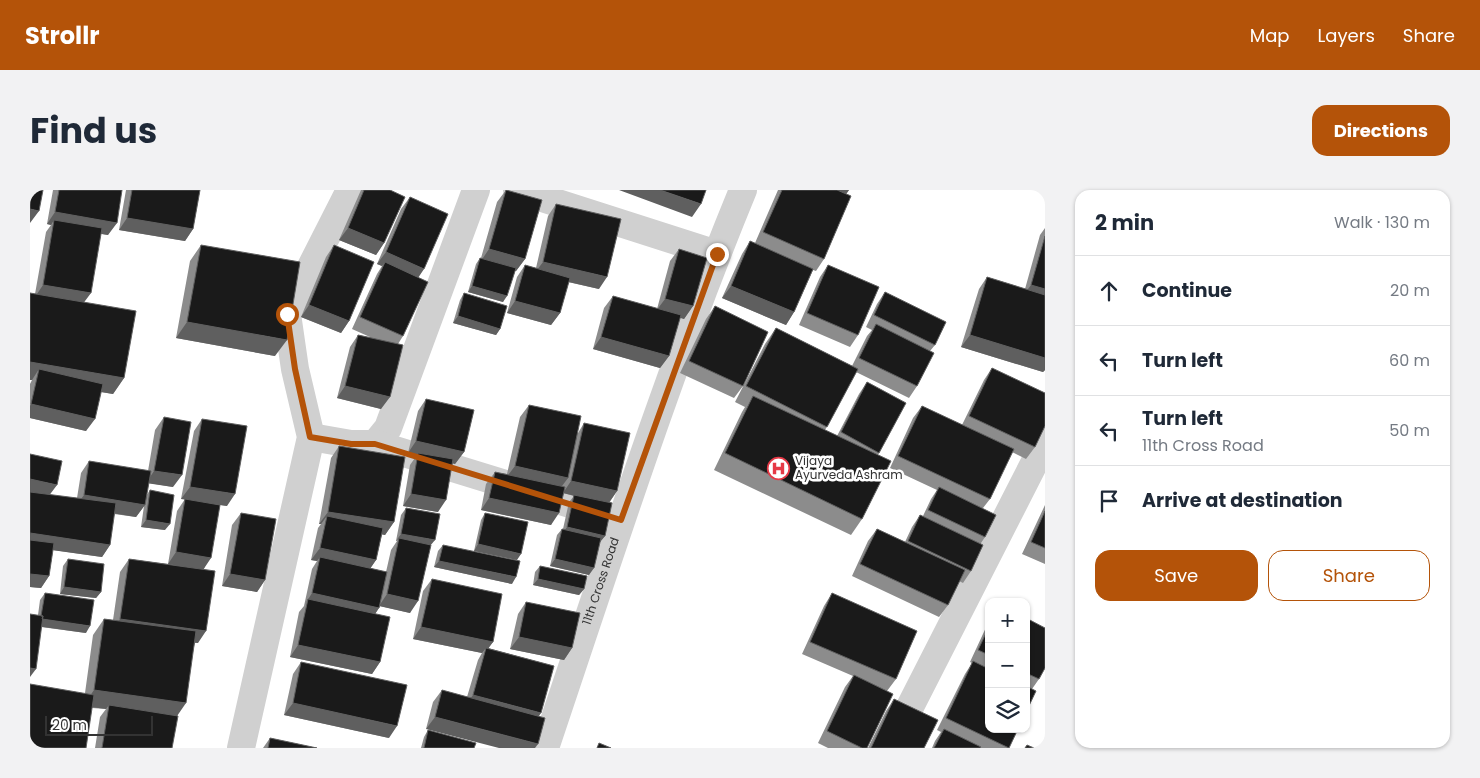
<!DOCTYPE html>
<meta charset="utf-8">
<style>
body{margin:0;font-family:Poppins,sans-serif;background:#f2f2f3;color:#1f2937}
.controls{position:absolute;right:15px;bottom:15px;display:grid;overflow:hidden;border-radius:10px;box-shadow:0 1px 4px #0004}
.controls button{width:45px;height:45px;display:grid;place-items:center;padding:0;border:0;border-bottom:1px solid #e0e1e3;background:#fff;color:#1f2937;font:25px sans-serif}
.scale{position:absolute;left:15px;bottom:12px;width:108px;box-sizing:border-box;padding-left:5px;border:2px solid #333;border-top:0;font-size:14px;line-height:18px;white-space:nowrap;color:#333;-webkit-text-stroke:4px #fff;paint-order:stroke}
.stop{position:absolute;width:15px;height:15px;margin:-11px;border:4px solid #b45309;border-radius:50%;background:#fff}
.stop.end{background:#b45309;border-color:#fff;box-shadow:0 1px 5px #0008}
.list{margin:0;padding:0;list-style:none}
h2{display:flex;justify-content:space-between;align-items:center;height:65px;margin:0;padding:0 20px;font-size:21px}
h2 small{font-size:16px;font-weight:400;color:#747a83}
.list li{display:grid;grid-template-columns:32px 1fr auto;gap:15px;align-items:center;box-sizing:border-box;height:70px;padding:0 20px;border-top:1px solid #e0e1e3}
.list b{display:block;font-size:19px;white-space:nowrap}
.list p{margin:0;font-size:16px;white-space:nowrap;color:#747a83}
.list em{font-size:16px;font-style:normal;color:#747a83}
.actions{display:flex;gap:10px;padding:15px 20px}
.actions a{flex:1;padding:11px 0;border:1px solid #b45309;border-radius:15px;text-align:center;font-size:18px;color:#b45309}
.actions .main{background:#b45309;color:#fff}
.icon{flex:none;width:28px;height:28px;fill:none;stroke:currentColor;stroke-width:2;stroke-linecap:round;stroke-linejoin:round}
.map{position:relative;flex:none;width:1015px;height:558px;overflow:hidden;border-radius:15px}
header{display:flex;align-items:center;gap:30px;box-sizing:border-box;height:70px;padding:0 25px;background:#b45309;color:#fff}
header strong{font-size:24px}
nav{display:flex;gap:28px;margin-inline-start:auto;font-size:18px}
.intro{display:flex;align-items:center;justify-content:space-between;box-sizing:border-box;height:120px;padding:0 30px}
h1{margin:0;font-size:35px}
.button{padding:12px 22px;border-radius:15px;background:#b45309;color:#fff;font-size:18px;font-weight:700}
main{display:flex;gap:30px;padding:0 30px}
aside{flex:1;background:#fff;border-radius:15px;box-shadow:0 1px 4px #0004}
.map>svg:first-child{display:block}
.lines{fill:none;stroke-linecap:round;stroke-linejoin:round}
.minor{stroke:#d0d0d0;stroke-width:28}
.wall{fill:#8c8c8c}
.shaded-wall{fill:#5f5f5f}
.building{fill:#1a1a1a;stroke:#5f5f5f}
.route{stroke:#b45309;stroke-width:6}
.labels{text-anchor:middle;stroke-width:5;stroke-linejoin:round;paint-order:stroke}
.poi-label{font-size:12px;fill:#333;stroke:#fff;text-anchor:start}
.street-label{font-size:12px;fill:#333;stroke:#fff}
</style>
<header>
<strong>Strollr</strong>
<nav><a>Map</a><a>Layers</a><a>Share</a></nav>
</header>
<div class="intro"><h1>Find us</h1><a class="button">Directions</a></div>
<main>
<div class="map">
<svg width="1015" height="558" viewBox="0 0 1015 558">
<rect width="100%" height="100%" fill="#fff"/>
<g class="lines">
<!-- minor -->
<g class="minor">
<path d="M 487,0 L 687,64"/>
<path d="M 281,247 L 321,254 L 345,254 L 358,238 L 446,0"/>
<path d="M 345,254 L 576,325"/>
<path d="M 211,558 L 281,247 L 265,179 L 257,124 L 320,0"/>
<path id="s1" d="M 515,558 C 578,371 638,182 713,0"/>
<path d="M 859,558 L 1015,252"/>
</g>
</g>
<!-- wall -->
<path class="wall" d="M 23,0 L 92,0 L 78,45 L 71,44 L 54,112 L 94,188 L 83,204 L 71,202 L 56,241 L 0,228 L 0,194 L 2,190 L 0,190 L 5,104 L 16,42 L 21,35 L 17,34 Z
M 96,0 L 170,0 L 163,39 L 155,51 L 89,40 Z
M 331,0 L 360,0 L 354,53 L 346,65 L 309,50 Z
M 476,0 L 495,69 L 486,81 L 485,80 L 473,112 L 438,102 L 446,74 L 450,68 L 451,68 L 467,12 Z
M 748,0 L 819,0 L 816,4 L 794,69 L 786,81 L 783,80 L 764,122 L 756,135 L 692,108 L 712,64 L 720,51 L 725,53 Z
M 380,7 L 388,87 L 373,146 L 368,154 L 351,219 L 307,208 L 320,157 L 328,145 L 340,147 L 322,139 L 347,84 L 352,76 L 347,74 L 371,19 Z
M 526,14 L 569,99 L 538,92 L 530,123 L 521,135 L 477,123 L 487,87 L 495,75 L 506,78 L 518,26 Z
M 1015,38 L 1015,180 L 1013,182 L 931,157 L 949,99 L 957,87 L 995,99 L 1010,45 Z
M 171,55 L 245,166 L 146,148 L 160,71 Z
M 304,55 L 319,131 L 311,143 L 271,127 L 296,67 Z
M 649,59 L 663,116 L 654,129 L 650,127 L 639,166 L 630,178 L 563,159 L 574,118 L 583,106 L 627,119 L 640,71 Z
M 798,75 L 828,145 L 820,157 L 769,135 L 790,87 Z
M 855,102 L 905,155 L 900,161 L 887,196 L 879,208 L 826,182 L 795,240 L 807,246 L 829,204 L 837,192 L 849,263 L 848,265 L 832,329 L 821,345 L 684,280 L 712,222 L 715,217 L 705,212 L 735,154 L 746,138 L 822,176 L 837,146 L 842,140 L 836,137 L 847,114 Z
M 434,103 L 470,139 L 466,145 L 423,133 L 430,110 Z
M 685,116 L 713,196 L 704,208 L 650,183 L 676,129 Z
M 962,178 L 1005,257 L 996,269 L 982,262 L 960,309 L 953,318 L 955,347 L 951,353 L 941,381 L 933,393 L 929,391 L 918,415 L 909,427 L 822,386 L 838,351 L 847,339 L 875,352 L 882,337 L 890,325 L 893,326 L 901,309 L 907,300 L 860,278 L 883,228 L 892,216 L 932,235 L 954,190 Z
M 396,209 L 434,262 L 425,274 L 423,273 L 408,322 L 373,316 L 380,275 L 387,265 L 378,263 L 388,221 Z
M 499,215 L 548,243 L 554,233 L 587,301 L 579,313 L 575,346 L 570,352 L 559,385 L 520,376 L 527,345 L 532,339 L 533,339 L 539,312 L 544,306 L 533,303 L 521,335 L 451,320 L 456,294 L 465,282 L 477,284 L 490,227 Z
M 134,227 L 143,297 L 119,293 L 116,306 L 120,300 L 135,340 L 111,337 L 114,316 L 106,327 L 84,324 L 80,355 L 72,367 L 23,360 L 19,386 L 11,398 L 0,397 L 0,264 L 20,305 L 47,308 L 51,283 L 59,271 L 118,281 L 125,240 Z
M 172,229 L 197,316 L 190,315 L 174,379 L 168,453 L 165,453 L 147,526 L 142,558 L 65,558 L 70,527 L 76,519 L 62,518 L 55,503 L 63,445 L 74,429 L 83,430 L 90,382 L 99,369 L 138,374 L 147,321 L 155,309 L 151,309 L 164,241 Z
M 309,256 L 364,332 L 355,345 L 352,344 L 346,370 L 340,378 L 356,382 L 361,360 L 367,351 L 366,351 L 371,325 L 376,318 L 400,356 L 380,423 L 350,416 L 345,424 L 350,472 L 342,484 L 260,467 L 269,422 L 274,416 L 282,379 L 287,371 L 281,370 L 288,338 L 291,334 L 289,334 L 301,268 Z
M 1015,315 L 1015,374 L 992,364 Z
M 211,323 L 235,390 L 227,402 L 192,396 L 202,335 Z
M 455,323 L 487,370 L 444,361 L 451,330 Z
M 413,355 L 482,394 L 404,377 L 408,361 Z
M 38,369 L 71,402 L 66,408 L 30,404 L 33,376 Z
M 510,376 L 554,399 L 549,405 L 503,395 L 505,382 Z
M 402,389 L 463,452 L 458,458 L 524,476 L 396,539 L 403,512 L 412,500 L 437,507 L 448,470 L 452,463 L 383,449 L 393,401 Z
M 15,403 L 56,443 L 11,437 L 8,425 L 10,410 Z
M 802,403 L 866,489 L 857,501 L 837,558 L 798,558 L 788,553 L 815,497 L 823,486 L 772,464 L 794,416 Z
M 496,412 L 542,458 L 534,470 L 480,459 L 488,424 Z
M 996,428 L 1009,489 L 1002,499 L 996,522 Z
M 959,431 L 959,539 L 979,558 L 902,558 L 905,551 L 911,542 L 907,540 L 935,484 L 942,473 L 940,472 Z
M 271,472 L 359,548 L 254,525 L 263,484 Z
M 864,509 L 894,558 L 838,558 L 856,521 Z
M 398,540 L 444,558 L 391,558 L 394,547 Z
M 240,548 L 287,558 L 233,558 Z"/>
<!-- shaded-wall -->
<path class="shaded-wall" d="M 589,0 L 630,0 L 671,14 L 662,27 Z
M 790,0 L 819,0 L 812,10 Z
M 0,19 L 9,21 L 0,33 Z
M 25,22 L 87,33 L 78,45 L 23,35 L 24,30 L 21,35 L 17,34 Z
M 97,28 L 163,39 L 155,51 L 89,40 Z
M 318,38 L 354,53 L 346,65 L 309,50 Z
M 459,59 L 495,69 L 486,81 L 451,71 Z
M 356,62 L 394,79 L 386,91 L 355,72 L 352,76 L 347,74 Z
M 513,72 L 577,87 L 569,99 L 504,84 Z
M 13,95 L 61,103 L 52,115 L 5,107 Z
M 1001,95 L 1015,99 L 1015,114 L 992,107 Z
M 442,96 L 477,106 L 473,112 L 438,102 Z
M 701,96 L 764,122 L 756,135 L 692,108 Z
M 635,109 L 663,116 L 654,129 L 626,121 Z
M 485,111 L 530,123 L 521,135 L 477,123 Z
M 279,115 L 319,131 L 311,143 L 271,127 Z
M 428,126 L 470,139 L 466,145 L 423,133 Z
M 157,132 L 257,150 L 245,166 L 146,148 Z
M 940,145 L 1015,168 L 1015,180 L 1013,182 L 931,157 Z
M 571,147 L 639,166 L 630,178 L 563,159 Z
M 0,172 L 94,188 L 83,204 L 6,191 L 9,179 L 2,190 L 0,190 Z
M 315,196 L 360,207 L 351,219 L 307,208 Z
M 1,214 L 65,229 L 56,241 L 0,228 L 0,216 Z
M 386,251 L 434,262 L 425,274 L 388,265 L 388,263 L 387,265 L 378,263 Z
M 485,276 L 538,288 L 529,300 L 476,288 Z
M 124,281 L 152,285 L 143,297 L 116,293 Z
M 0,289 L 27,295 L 18,307 L 0,303 Z
M 541,291 L 587,301 L 578,314 L 533,303 Z
M 160,297 L 205,304 L 197,316 L 151,309 Z
M 381,304 L 416,310 L 408,322 L 373,316 Z
M 54,305 L 115,315 L 106,327 L 45,317 Z
M 459,308 L 529,323 L 521,335 L 451,320 Z
M 298,322 L 364,332 L 355,345 L 295,335 L 297,326 L 291,334 L 289,334 Z
M 116,330 L 140,334 L 135,340 L 111,337 Z
M 537,337 L 575,346 L 570,352 L 532,344 Z
M 0,343 L 80,355 L 72,367 L 0,357 Z
M 371,344 L 405,350 L 400,356 L 369,348 L 366,351 Z
M 448,354 L 491,364 L 487,370 L 444,361 Z
M 290,358 L 346,370 L 338,382 L 290,367 L 287,371 L 281,370 Z
M 146,362 L 181,368 L 173,380 L 138,374 Z
M 525,369 L 564,378 L 559,385 L 520,376 Z
M 409,371 L 486,387 L 482,394 L 404,377 Z
M 0,384 L 19,386 L 11,398 L 0,397 Z
M 200,384 L 235,390 L 227,402 L 192,396 Z
M 508,389 L 554,399 L 549,405 L 503,395 Z
M 34,397 L 71,402 L 66,408 L 30,404 Z
M 282,403 L 349,418 L 341,430 L 278,409 L 274,416 Z
M 357,404 L 388,411 L 380,423 L 349,416 Z
M 11,429 L 60,436 L 56,443 L 6,436 Z
M 90,429 L 176,441 L 168,453 L 82,441 Z
M 391,437 L 463,452 L 455,463 L 456,458 L 452,463 L 383,449 Z
M 489,447 L 542,458 L 534,470 L 480,459 Z
M 268,455 L 350,472 L 342,484 L 260,467 Z
M 0,478 L 6,479 L 0,487 Z
M 64,500 L 156,513 L 145,529 L 79,515 L 76,519 L 53,516 Z
M 443,505 L 511,523 L 503,535 L 434,517 Z
M 263,513 L 367,536 L 359,548 L 254,525 Z
M 405,527 L 508,554 L 505,558 L 469,558 L 396,539 Z"/>
<!-- building -->
<path class="building" d="M 0,0 L 13,0 L 9,21 L 0,19 Z
M 29,0 L 92,0 L 87,33 L 25,22 Z
M 102,0 L 170,0 L 163,39 L 97,28 Z
M 334,0 L 360,0 L 375,7 L 354,53 L 318,38 Z
M 476,0 L 512,10 L 495,69 L 459,59 Z
M 630,0 L 676,0 L 671,14 Z
M 752,0 L 807,0 L 821,6 L 794,69 L 733,42 Z
M 380,7 L 418,24 L 394,79 L 356,62 Z
M 526,14 L 591,29 L 577,87 L 513,72 Z
M 24,30 L 72,38 L 61,103 L 13,95 Z
M 1015,46 L 1015,99 L 1001,95 Z
M 720,51 L 783,79 L 764,122 L 701,96 Z
M 171,55 L 270,72 L 257,150 L 157,132 Z
M 304,55 L 344,72 L 319,131 L 279,115 Z
M 649,59 L 677,68 L 663,116 L 635,109 Z
M 450,68 L 486,78 L 477,106 L 442,96 Z
M 355,72 L 398,92 L 373,146 L 330,127 Z
M 495,75 L 540,88 L 530,123 L 485,111 Z
M 798,75 L 849,97 L 828,145 L 777,123 Z
M 957,87 L 1015,105 L 1015,168 L 940,145 Z
M 855,102 L 916,132 L 905,155 L 844,125 Z
M 0,103 L 106,121 L 94,188 L 0,172 Z
M 434,103 L 477,116 L 470,139 L 428,126 Z
M 583,106 L 651,125 L 639,166 L 571,147 Z
M 685,116 L 738,142 L 713,196 L 659,171 Z
M 846,134 L 904,163 L 887,196 L 829,168 Z
M 746,138 L 828,179 L 797,237 L 716,196 Z
M 328,145 L 373,155 L 360,207 L 315,196 Z
M 962,178 L 1015,203 L 1015,236 L 1005,257 L 939,226 Z
M 9,179 L 73,194 L 65,229 L 1,214 Z
M 837,192 L 876,213 L 849,263 L 811,242 Z
M 723,206 L 861,271 L 832,329 L 695,263 Z
M 396,209 L 444,220 L 434,262 L 386,251 Z
M 499,215 L 551,226 L 538,288 L 485,276 Z
M 892,216 L 984,259 L 960,309 L 868,266 Z
M 134,227 L 161,232 L 152,285 L 124,281 Z
M 172,229 L 217,236 L 205,304 L 160,297 Z
M 554,233 L 600,243 L 587,301 L 541,291 Z
M 309,256 L 375,267 L 364,332 L 298,322 Z
M 388,263 L 423,269 L 416,310 L 381,304 Z
M 0,264 L 32,271 L 27,295 L 0,289 Z
M 59,271 L 121,281 L 115,315 L 54,305 Z
M 465,282 L 535,297 L 529,323 L 459,308 Z
M 909,297 L 966,325 L 955,347 L 898,320 Z
M 120,300 L 144,305 L 140,334 L 116,330 Z
M 0,302 L 86,313 L 80,355 L 0,343 Z
M 544,305 L 582,313 L 575,346 L 537,337 Z
M 155,309 L 190,315 L 181,368 L 146,362 Z
M 376,318 L 410,324 L 405,350 L 371,344 Z
M 1015,321 L 1015,358 L 1001,352 Z
M 211,323 L 246,329 L 235,390 L 200,384 Z
M 455,323 L 498,332 L 491,364 L 448,354 Z
M 890,325 L 953,355 L 941,381 L 878,351 Z
M 297,326 L 353,338 L 346,370 L 290,358 Z
M 532,339 L 571,348 L 564,378 L 525,369 Z
M 847,339 L 935,380 L 918,415 L 830,374 Z
M 369,348 L 401,355 L 388,411 L 357,404 Z
M 0,350 L 24,353 L 19,386 L 0,384 Z
M 413,355 L 490,371 L 486,387 L 409,371 Z
M 290,367 L 357,382 L 349,418 L 282,403 Z
M 38,369 L 74,374 L 71,402 L 34,397 Z
M 99,369 L 185,381 L 176,441 L 90,429 Z
M 510,376 L 557,386 L 554,399 L 508,389 Z
M 402,389 L 472,404 L 463,452 L 391,437 Z
M 15,403 L 64,410 L 60,436 L 12,429 L 13,426 L 11,426 Z
M 802,403 L 887,441 L 866,489 L 780,452 Z
M 278,409 L 360,427 L 350,472 L 268,455 Z
M 496,412 L 550,423 L 542,458 L 489,447 Z
M 0,424 L 13,426 L 6,479 L 0,478 Z
M 996,428 L 1015,438 L 1015,478 L 1009,489 L 996,483 Z
M 74,429 L 166,441 L 156,513 L 64,500 Z
M 959,437 L 959,465 L 948,460 Z
M 456,458 L 524,476 L 511,523 L 443,505 Z
M 943,471 L 959,479 L 959,539 L 988,539 L 979,558 L 916,528 Z
M 271,472 L 377,495 L 367,536 L 263,513 Z
M 824,485 L 863,504 L 837,558 L 832,558 L 797,541 Z
M 0,494 L 64,505 L 56,558 L 0,558 Z
M 996,496 L 1006,501 L 996,522 Z
M 412,500 L 515,528 L 508,554 L 405,527 Z
M 864,509 L 908,530 L 894,558 L 841,558 Z
M 79,515 L 148,526 L 142,558 L 72,558 Z
M 914,539 L 951,557 L 950,558 L 904,558 Z
M 398,540 L 446,553 L 444,558 L 394,558 Z
M 240,548 L 287,558 L 238,558 Z
M 569,553 L 581,558 L 567,558 Z
M 997,555 L 1004,558 L 995,558 Z"/>
<g class="lines">
<!-- route -->
<path class="route" d="M 257,124 L 265,179 L 280,247 L 321,254 L 345,254 L 591,330 L 687,64"/>
</g>
<!-- icons -->
<defs>
<symbol id="hospital-ring" viewBox="-11 -11 22 22"><circle r="9.5" fill="#fff" stroke="#e63946" stroke-width="1.5"/><path d="M-5-5h3v3.5h4V-5h3V5h-3V1.5h-4V5h-3Z" fill="#e63946"/></symbol>
</defs>
<g fill-rule="evenodd">
<use href="#hospital-ring" x="736" y="266" width="25" height="25"/>
</g>
<g class="labels">
<!-- poi labels -->
<g class="poi-label">
<text x="765" y="275">Vijaya<tspan x="765" dy="14">Ayurveda Ashram</tspan></text>
</g>
<!-- street labels -->
<g class="street-label">
<text dy="4" stroke="none"><textPath href="#s1" startOffset="176">11th Cross Road</textPath></text>
</g>
</g>
</svg>
<div class="controls">
<button>+</button>
<button>−</button>
<button><svg class="icon" aria-label="layers" viewBox="0 0 24 24"><path d="M12 4l9 5-9 5-9-5zM3 14l9 5 9-5"/></svg></button>
</div>
<div class="scale">20 m</div>
<div class="stop" style="left:257px;top:124px"></div>
<div class="stop end" style="left:687px;top:64px"></div>
</div>
<aside>
<h2>2 min<small>Walk · 130 m</small></h2>
<ul class="list">
<li><svg class="icon" aria-label="ahead" viewBox="0 0 24 24"><path d="M12 20V5M6 11l6-6 6 6"/></svg><div><b>Continue</b></div><em>20 m</em></li>
<li><svg class="icon" aria-label="left" viewBox="0 0 24 24"><path d="M17 20v-9H6M10 6l-5 5 5 5"/></svg><div><b>Turn left</b></div><em>60 m</em></li>
<li><svg class="icon" aria-label="left" viewBox="0 0 24 24"><path d="M17 20v-9H6M10 6l-5 5 5 5"/></svg><div><b>Turn left</b><p>11th Cross Road</p></div><em>50 m</em></li>
<li><svg class="icon" aria-label="arrive" viewBox="0 0 24 24"><path d="M6 21V4h12l-3 4 3 4H6"/></svg><div><b>Arrive at destination</b></div></li>
</ul>
<div class="actions"><a class="main">Save</a><a>Share</a></div>
</aside>
</main>
